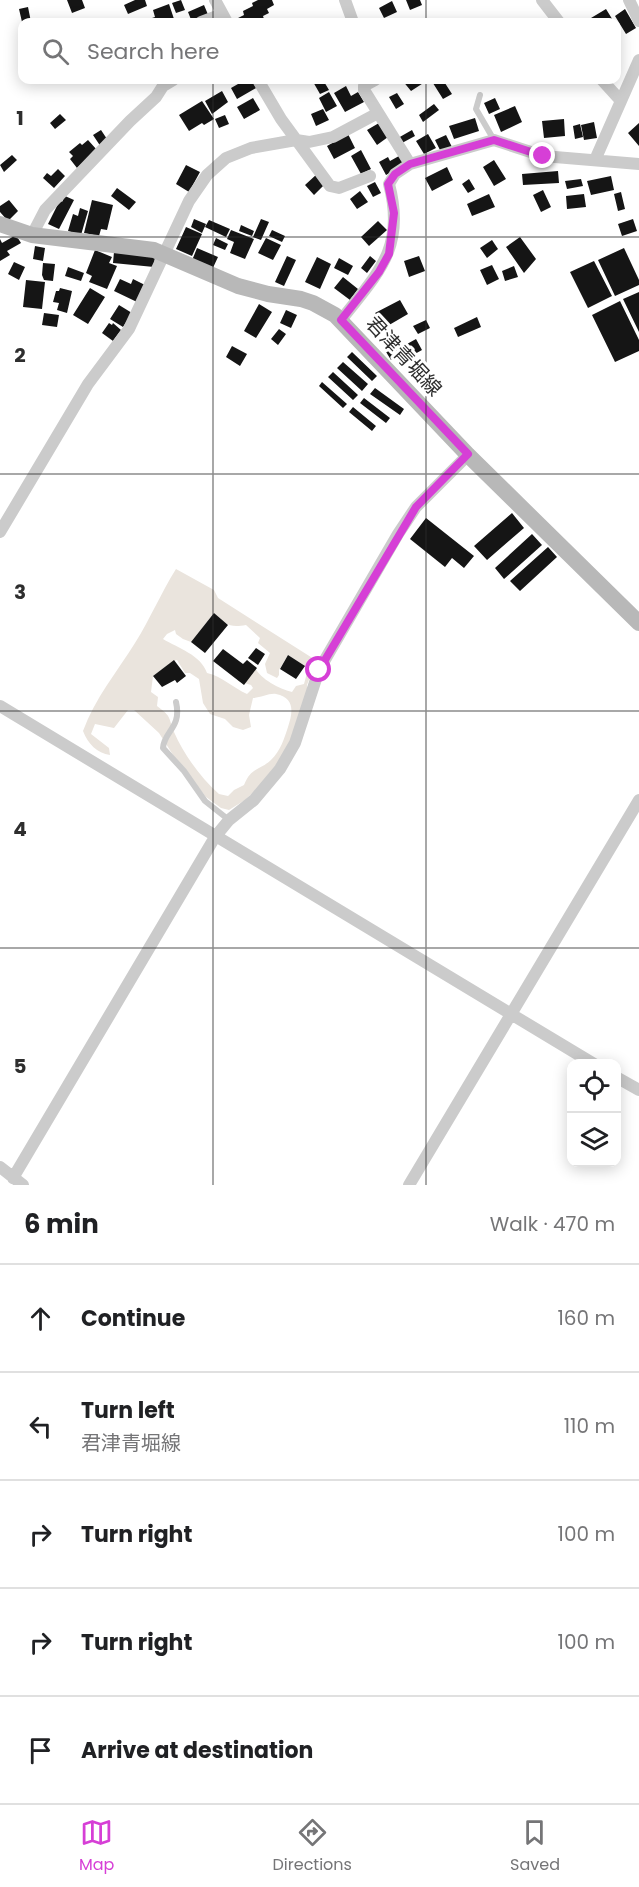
<!DOCTYPE html>
<meta charset="utf-8">
<style>
body{margin:0;font-family:Poppins,"Noto Sans JP",sans-serif;background:#f6f6f6;color:#202124}
.controls{position:absolute;right:18px;bottom:18px;display:grid;overflow:hidden;border-radius:12px;box-shadow:0 3px 15px #0003}
.controls button{width:54px;height:54px;display:grid;place-items:center;padding:0;border:0;border-bottom:2px solid #e0e0e0;background:#fff;color:#202124;font:30px sans-serif}
.stop{position:absolute;width:18px;height:18px;margin:-14px;border:4px solid #d63fd6;border-radius:50%;background:#fff}
.stop.end{background:#d63fd6;border-color:#fff;box-shadow:0 2px 6px #0008}
.list{margin:0;padding:0;list-style:none}
h2{display:flex;justify-content:space-between;align-items:center;height:78px;margin:0;padding:0 24px;font-size:26px}
h2 small{font-size:20px;font-weight:400;color:#757577}
.list li{display:grid;grid-template-columns:39px 1fr auto;gap:18px;align-items:center;box-sizing:border-box;height:108px;padding:0 24px;border-top:2px solid #e0e0e0}
.list b{display:block;font-size:22px;white-space:nowrap}
.list p{margin:0;font-size:20px;white-space:nowrap;color:#757577}
.list em{font-size:20px;font-style:normal;color:#757577}
.icon{flex:none;width:33px;height:33px;fill:none;stroke:currentColor;stroke-width:2;stroke-linecap:round;stroke-linejoin:round}
.map{position:relative;flex:none;width:639px;height:1185px;overflow:hidden}
.search{position:absolute;background:#fff;box-shadow:0 3px 15px #0003;left:18px;right:18px;top:18px;height:66px;display:flex;align-items:center;gap:15px;box-sizing:border-box;padding:0 21px;border-radius:12px;color:#757577;font-size:22px}
.sheet{height:618px;background:#fff}
nav{display:flex;justify-content:space-around;align-items:center;box-sizing:border-box;height:84px;border-top:2px solid #e0e0e0;background:#fff;font-size:16px;color:#757577}
nav a{display:grid;justify-items:center;gap:3px}
nav .on{color:#d63fd6}
.map>svg:first-child{display:block}
.green{fill:#eae4dd;fill-rule:evenodd}
.building{fill:#151515}
.lines{fill:none;stroke-linecap:round;stroke-linejoin:round}
.lane{stroke:#cbcbcb;stroke-width:6}
.street{stroke:#cbcbcb;stroke-width:12}
.secondary{stroke:#b8b8b8;stroke-width:16}
.route{stroke:#d63fd6;stroke-width:8}
.grid{fill:none;stroke:#2e2e2e;stroke-width:1.5;stroke-opacity:0.55}
.labels{text-anchor:middle;stroke-width:6;stroke-linejoin:round;paint-order:stroke}
.street-label{font-size:20px;fill:#2e2e2e;stroke:#fff}
.grid-label{font-size:20px;text-anchor:middle;font-weight:bold;fill:#2e2e2e;stroke:#fff;stroke-width:6;stroke-linejoin:round;paint-order:stroke}
</style>
<div class="map">
<svg width="639" height="1185" viewBox="0 0 639 1185">
<rect width="100%" height="100%" fill="#fff"/>
<!-- green -->
<path class="green" d="M 176,569 L 214,590 L 218,598 L 314,659 L 314,667 L 307,685 L 307,696 L 292,744 L 262,784 L 245,800 L 229,810 L 221,808 L 206,797 L 175,758 L 159,733 L 134,710 L 128,710 L 114,728 L 95,724 L 91,734 L 109,748 L 110,755 C 97,753 88,744 83,731 C 95,698 117,672 135,643 C 150,619 161,593 176,569 ZM 214,613 C 227,624 228,628 246,625 L 260,638 L 258,643 L 270,653 L 265,664 L 267,673 L 277,678 L 279,675 L 279,670 L 288,655 L 308,669 L 304,684 L 296,686 L 292,692 C 279,689 261,679 255,668 L 236,676 L 238,681 L 251,685 L 253,688 L 247,694 C 233,688 222,676 207,673 C 201,655 178,648 163,639 L 167,634 L 175,630 L 176,634 L 183,639 L 191,642 ZM 177,660 L 185,673 L 190,673 L 199,679 L 203,703 L 210,714 L 225,719 L 233,727 L 243,730 L 251,727 L 249,715 L 253,698 C 260,698 269,693 276,694 C 295,698 293,712 288,727 C 284,739 281,750 271,760 C 259,771 251,767 244,785 L 234,790 L 228,796 L 219,794 C 201,778 184,755 174,732 C 168,717 172,717 157,706 L 158,697 L 151,692 L 153,676 L 173,661 Z"/>
<!-- building -->
<path class="building" d="M 67,0 L 82,0 L 85,8 L 72,13 Z
M 135,0 L 145,0 L 147,6 L 128,14 L 124,5 Z
M 181,0 L 185,10 L 176,13 L 172,3 Z
M 258,0 L 272,0 L 274,5 L 267,9 L 269,13 L 263,16 L 264,19 L 257,22 L 240,22 L 238,18 L 244,15 L 243,11 L 253,6 L 252,3 Z
M 406,0 L 420,0 L 422,5 L 410,10 Z
M 392,1 L 397,12 L 384,18 L 379,8 Z
M 169,4 L 174,19 L 164,22 L 153,22 L 152,18 L 155,17 L 153,10 Z
M 204,5 L 209,17 L 192,22 L 188,12 Z
M 28,7 L 31,22 L 22,22 L 19,9 Z
M 606,9 L 614,22 L 587,22 L 586,21 Z
M 625,9 L 636,28 L 626,34 L 615,16 Z
M 245,80 L 252,80 L 256,88 L 237,99 L 231,88 Z
M 312,80 L 323,80 L 329,90 L 320,94 Z
M 402,80 L 428,80 L 411,91 Z
M 431,80 L 443,80 L 452,94 L 443,99 Z
M 346,86 L 351,96 L 358,92 L 364,102 L 345,112 L 334,93 Z
M 222,91 L 228,102 L 212,114 L 205,101 Z
M 329,92 L 337,106 L 326,112 L 319,98 Z
M 397,93 L 404,104 L 396,109 L 389,97 Z
M 253,98 L 260,110 L 244,119 L 237,107 Z
M 495,98 L 500,109 L 489,114 L 484,103 Z
M 202,101 L 214,119 L 204,125 L 202,123 L 189,131 L 179,115 Z
M 434,104 L 439,110 L 423,122 L 419,115 Z
M 515,106 L 522,122 L 501,132 L 494,115 Z
M 323,109 L 329,120 L 316,126 L 311,114 Z
M 60,114 L 66,120 L 55,129 L 50,123 Z
M 225,115 L 229,124 L 219,128 L 215,119 Z
M 475,118 L 479,131 L 454,139 L 449,126 Z
M 564,119 L 565,136 L 544,138 L 542,121 Z
M 594,122 L 597,138 L 584,140 L 581,125 Z
M 379,123 L 388,137 L 377,145 L 367,130 Z
M 639,123 L 639,146 L 628,133 Z
M 580,124 L 583,137 L 575,139 L 573,126 Z
M 101,130 L 109,142 L 101,147 L 93,135 Z
M 412,130 L 415,136 L 402,143 L 398,138 Z
M 348,134 L 355,148 L 334,159 L 327,146 Z
M 428,134 L 436,148 L 424,154 L 416,141 Z
M 446,135 L 452,147 L 441,152 L 435,140 Z
M 88,140 L 97,150 L 77,168 L 70,159 L 73,156 L 69,152 L 80,143 L 82,145 Z
M 361,150 L 371,169 L 361,174 L 351,156 Z
M 12,155 L 17,160 L 4,172 L 0,165 Z
M 399,156 L 404,165 L 386,175 L 379,162 L 388,157 L 390,161 Z
M 494,160 L 506,179 L 494,186 L 483,167 Z
M 186,165 L 200,172 L 189,192 L 176,184 Z
M 447,167 L 453,180 L 432,191 L 425,178 Z
M 58,169 L 65,176 L 54,188 L 43,178 L 47,173 L 51,176 Z
M 558,171 L 559,183 L 523,185 L 522,174 Z
M 317,174 L 326,183 L 314,195 L 305,185 Z
M 611,176 L 614,190 L 591,195 L 587,181 Z
M 469,179 L 475,189 L 468,193 L 462,184 Z
M 581,179 L 583,186 L 567,189 L 565,181 Z
M 375,182 L 381,193 L 373,197 L 367,186 Z
M 117,188 L 136,202 L 129,210 L 111,196 Z
M 543,190 L 551,207 L 541,212 L 533,195 Z
M 360,191 L 368,202 L 357,209 L 350,199 Z
M 621,192 L 625,209 L 618,211 L 614,194 Z
M 489,194 L 495,207 L 472,216 L 467,204 Z
M 584,194 L 586,207 L 567,209 L 566,196 Z
M 65,196 L 74,200 L 59,229 L 48,224 L 60,200 L 62,202 Z
M 9,200 L 18,211 L 8,221 L 0,212 L 0,206 Z
M 92,200 L 113,205 L 107,230 L 101,229 L 99,236 L 84,233 Z
M 80,208 L 88,211 L 81,235 L 68,231 L 73,214 L 78,216 Z
M 194,219 L 206,224 L 202,233 L 191,227 Z
M 261,219 L 269,222 L 261,240 L 253,237 Z
M 633,219 L 637,231 L 622,236 L 618,224 Z
M 209,220 L 230,229 L 226,237 L 205,227 Z
M 378,221 L 387,230 L 369,246 L 361,237 Z
M 241,225 L 254,231 L 252,236 L 239,231 Z
M 186,227 L 202,234 L 192,256 L 176,249 Z
M 231,230 L 254,239 L 245,259 L 230,253 L 234,242 L 227,239 Z
M 272,230 L 285,236 L 282,242 L 269,236 Z
M 16,235 L 21,243 L 7,251 L 10,255 L 0,261 L 0,239 L 2,243 Z
M 520,237 L 536,259 L 524,273 L 506,247 Z
M 216,238 L 228,244 L 225,250 L 213,245 Z
M 266,238 L 281,245 L 273,260 L 258,253 Z
M 492,240 L 498,249 L 487,258 L 480,248 Z
M 35,246 L 45,248 L 43,261 L 33,259 Z
M 197,248 L 218,257 L 211,272 L 191,263 Z
M 624,248 L 639,280 L 639,285 L 615,296 L 598,260 Z
M 95,250 L 112,257 L 109,263 L 117,266 L 107,289 L 89,282 L 92,276 L 86,273 Z
M 114,252 L 155,255 L 154,267 L 113,263 Z
M 287,256 L 296,260 L 284,286 L 275,282 Z
M 370,256 L 376,261 L 367,273 L 361,268 Z
M 419,256 L 425,271 L 409,277 L 404,261 Z
M 317,257 L 331,264 L 320,289 L 305,282 Z
M 339,258 L 353,266 L 348,275 L 334,268 Z
M 594,261 L 612,296 L 588,308 L 570,272 Z
M 14,262 L 25,267 L 19,280 L 8,274 Z
M 43,263 L 55,264 L 53,281 L 44,280 L 42,275 Z
M 492,265 L 499,279 L 487,285 L 480,270 Z
M 514,266 L 518,277 L 505,281 L 502,271 Z
M 68,267 L 84,273 L 81,281 L 65,276 Z
M 343,277 L 358,289 L 350,300 L 334,288 Z
M 120,279 L 131,284 L 133,279 L 145,285 L 137,302 L 114,291 Z
M 26,280 L 45,282 L 42,309 L 23,307 Z
M 60,288 L 72,291 L 67,313 L 57,310 L 59,303 L 53,302 L 56,291 L 59,291 Z
M 90,288 L 105,297 L 88,324 L 73,315 Z
M 639,292 L 639,332 L 623,299 Z
M 400,300 L 408,314 L 384,328 L 375,313 Z
M 620,301 L 639,340 L 639,351 L 615,362 L 592,315 Z
M 259,304 L 272,312 L 256,338 L 244,331 Z
M 119,305 L 132,313 L 123,327 L 110,319 Z
M 286,310 L 297,315 L 291,328 L 280,323 Z
M 44,313 L 59,315 L 57,327 L 42,325 Z
M 477,317 L 481,327 L 458,337 L 454,328 Z
M 426,320 L 430,328 L 418,334 L 413,326 Z
M 109,323 L 112,325 L 113,323 L 121,330 L 113,341 L 102,333 Z
M 279,329 L 286,334 L 278,345 L 271,339 Z
M 396,339 L 404,352 L 391,360 L 383,347 Z
M 416,339 L 422,350 L 413,355 L 407,344 Z
M 232,346 L 247,354 L 240,366 L 226,357 Z
M 352,352 L 377,376 L 372,381 L 347,357 Z
M 343,362 L 368,384 L 362,391 L 337,368 Z
M 333,372 L 358,395 L 353,400 L 328,377 Z
M 322,382 L 347,404 L 343,408 L 319,386 Z
M 375,388 L 404,409 L 400,415 L 370,394 Z
M 364,398 L 390,418 L 386,423 L 360,403 Z
M 353,407 L 376,426 L 372,431 L 349,412 Z
M 512,513 L 524,528 L 487,560 L 474,546 Z
M 426,518 L 474,556 L 464,568 L 452,558 L 445,567 L 410,539 Z
M 532,534 L 542,545 L 504,579 L 495,568 Z
M 548,547 L 557,557 L 520,591 L 510,581 Z
M 214,613 L 228,625 L 205,653 L 191,642 Z
M 256,648 L 265,654 L 258,665 L 248,658 Z
M 223,649 L 243,664 L 247,660 L 257,668 L 244,685 L 213,661 Z
M 288,655 L 305,666 L 296,679 L 280,669 Z
M 174,660 L 186,676 L 177,683 L 175,680 L 162,687 L 153,676 Z"/>
<g class="lines">
<!-- lane -->
<path class="lane" d="M 480,95 L 476,109 L 494,140
M 176,702 C 182,728 164,731 163,748 L 184,771 L 205,801 L 229,820"/>
<!-- street -->
<path class="street" d="M 215,0 L 227,22
M 345,0 L 353,22
M 542,0 L 559,22
M 629,0 L 639,21
M 201,22 L 222,14
M 258,80 L 281,119 L 330,186 L 339,188 L 370,176
M 375,80 L 364,86 L 364,90 L 410,164
M 602,80 L 621,101
M 595,160 L 639,60
M 32,235 L 45,210 L 66,188 L 130,121 L 156,97 L 163,86 L 173,80
M 341,320 C 378,273 406,248 389,184 L 395,174 L 410,164 L 494,140 L 543,156 L 639,164
M 0,532 L 88,384 L 129,329 L 189,201 L 207,175 L 226,158 L 251,148 L 296,140 L 309,142 L 333,137 L 378,113
M 0,706 L 594,1064
M 616,1077 L 639,1090
M 0,1167 L 23,1185
M 13,1178 L 215,837 L 229,820 L 254,800 L 280,769 L 295,743 L 319,670 L 398,534 L 416,507 L 468,455
M 409,1185 L 639,800"/>
<!-- secondary -->
<path class="secondary" d="M 0,224 L 32,235 L 154,250 L 238,286 L 268,294 L 301,299 L 313,303 L 335,315 L 468,455 L 639,623"/>
</g>
<g class="lines">
<!-- route -->
<path class="route" d="M 319,670 L 416,507 L 468,454 L 341,320 L 379,272 L 389,254 L 394,213 L 388,184 L 395,174 L 410,164 L 494,140 L 543,156"/>
</g>
<!-- grid -->
<path class="grid" d="M 213,0 L 213,22M 426,0 L 426,22M 213,80 L 213,1185M 426,80 L 426,1185M 0,237 L 639,237M 0,474 L 639,474M 0,711 L 639,711M 0,948 L 639,948"/>
<g class="labels">
<!-- street labels -->
<g class="street-label">
<text transform="translate(404 356) rotate(47)" y="7">君津青堀線</text>
</g>
</g>
<g class="grid-label">
<text x="20" y="125">1</text>
<text x="20" y="362">2</text>
<text x="20" y="599">3</text>
<text x="20" y="836">4</text>
<text x="20" y="1073">5</text>
</g>
</svg>
<div class="controls">
<button><svg class="icon" aria-label="locate" viewBox="0 0 24 24"><circle cx="12" cy="12" r="6"/><path d="M12 2v4M12 18v4M2 12h4M18 12h4"/></svg></button>
<button><svg class="icon" aria-label="layers" viewBox="0 0 24 24"><path d="M12 4l9 5-9 5-9-5zM3 14l9 5 9-5"/></svg></button>
</div>
<div class="stop" style="left:319px;top:670px"></div>
<div class="stop end" style="left:543px;top:156px"></div>
<div class="search"><svg class="icon" aria-label="search" viewBox="0 0 24 24"><circle cx="10" cy="10" r="6"/><path d="M15 15l6 6"/></svg>Search here</div>
</div>
<section class="sheet">
<h2>6 min<small>Walk · 470 m</small></h2>
<ul class="list">
<li><svg class="icon" aria-label="ahead" viewBox="0 0 24 24"><path d="M12 20V5M6 11l6-6 6 6"/></svg><div><b>Continue</b></div><em>160 m</em></li>
<li><svg class="icon" aria-label="left" viewBox="0 0 24 24"><path d="M17 20v-9H6M10 6l-5 5 5 5"/></svg><div><b>Turn left</b><p>君津青堀線</p></div><em>110 m</em></li>
<li><svg class="icon" aria-label="right" viewBox="0 0 24 24"><path d="M7 20v-9h11M14 6l5 5-5 5"/></svg><div><b>Turn right</b></div><em>100 m</em></li>
<li><svg class="icon" aria-label="right" viewBox="0 0 24 24"><path d="M7 20v-9h11M14 6l5 5-5 5"/></svg><div><b>Turn right</b></div><em>100 m</em></li>
<li><svg class="icon" aria-label="arrive" viewBox="0 0 24 24"><path d="M6 21V4h12l-3 4 3 4H6"/></svg><div><b>Arrive at destination</b></div></li>
</ul>
</section>
<nav>
<a class="on"><svg class="icon" aria-label="map" viewBox="0 0 24 24"><path d="M3 6l6-2 6 2 6-2v14l-6 2-6-2-6 2zM9 4v14M15 6v14"/></svg>Map</a>
<a><svg class="icon" aria-label="directions" viewBox="0 0 24 24"><path d="M12 3l9 9-9 9-9-9zM9 14v-3h6M13 9l2 2-2 2"/></svg>Directions</a>
<a><svg class="icon" aria-label="saved" viewBox="0 0 24 24"><path d="M7 4h10v16l-5-4-5 4z"/></svg>Saved</a>
</nav>
